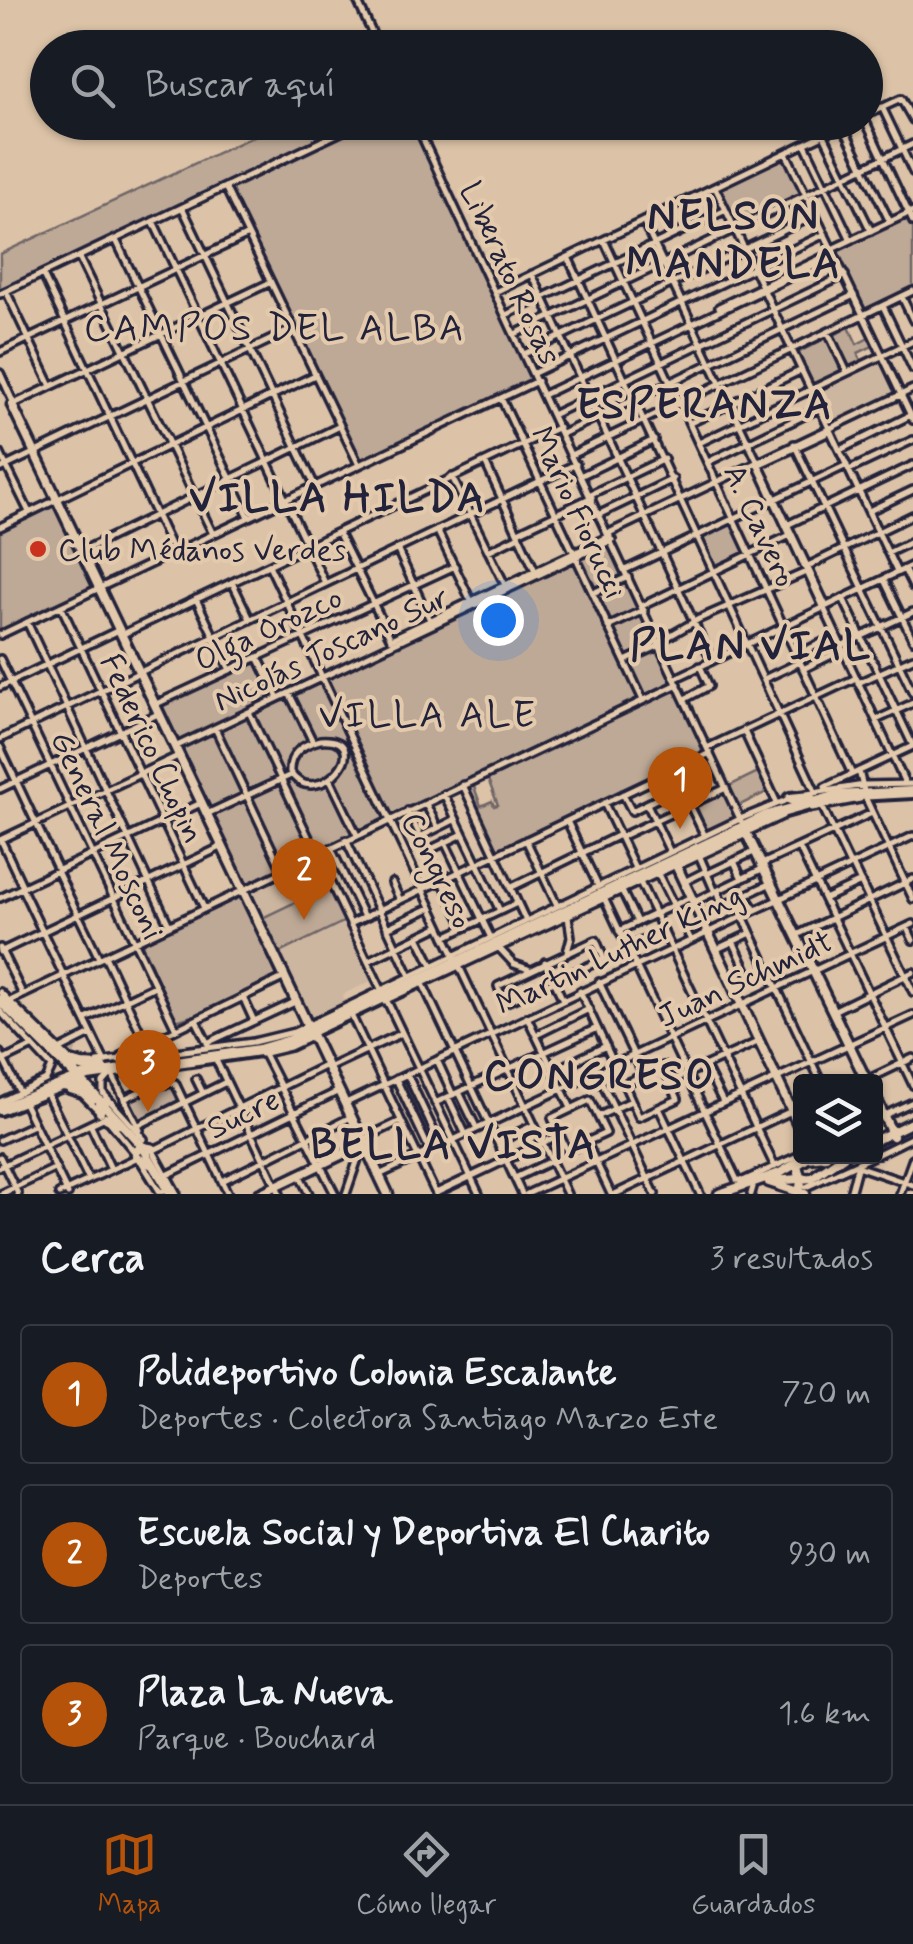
<!DOCTYPE html>
<html lang="es">
<meta charset="utf-8">
<style>
body{margin:0;font-family:Mynerve,sans-serif;background:#20242c;color:#f1f3f6}
.controls{position:absolute;right:30px;bottom:30px;display:grid;overflow:hidden;border-radius:10px;box-shadow:0 2px 8px #0004}
.controls button{width:90px;height:90px;display:grid;place-items:center;padding:0;border:0;border-bottom:2px solid #363941;background:#171b24;color:#f1f3f6;font:50px sans-serif}
.you{position:absolute;left:498px;top:620px;width:35px;height:35px;margin:-25px;border:8px solid #fff;border-radius:50%;background:#1a73e8;box-shadow:0 0 0 15px #1a73e833}
.badge{display:grid;place-items:center;width:65px;height:65px;border-radius:50%;background:#b45309;color:#fff;font-size:32px;font-weight:700}
.pin{position:absolute;translate:-50% -82px;filter:drop-shadow(0 2px 5px #0008)}
.pin::after{content:'';position:absolute;top:52px;width:35px;height:30px;background:inherit;clip-path:polygon(0 0,100% 0,50% 100%)}
.list{margin:0;padding:0;list-style:none}
h2{display:flex;justify-content:space-between;align-items:center;height:130px;margin:0;padding:0 40px;font-size:42px}
h2 small{font-size:32px;font-weight:400;color:#9ea1a6}
.list li{display:grid;grid-template-columns:65px 1fr auto;gap:30px;align-items:center;box-sizing:border-box;height:140px;margin:0 20px 20px;padding:0 20px;border:2px solid #363941;border-radius:10px}
.list b{display:block;font-size:38px;white-space:nowrap}
.list p{margin:0;font-size:32px;white-space:nowrap;color:#9ea1a6}
.list em{font-size:32px;font-style:normal;color:#9ea1a6}
.icon{flex:none;width:55px;height:55px;fill:none;stroke:currentColor;stroke-width:2;stroke-linecap:round;stroke-linejoin:round}
.map{position:relative;flex:none;width:913px;height:1194px;overflow:hidden}
.search{position:absolute;background:#171b24;box-shadow:0 2px 8px #0004;left:30px;right:30px;top:30px;height:110px;display:flex;align-items:center;gap:25px;box-sizing:border-box;padding:0 35px;border-radius:55px;color:#9ea1a6;font-size:38px}
.sheet{height:610px;background:#171b24}
nav{display:flex;justify-content:space-around;align-items:center;box-sizing:border-box;height:140px;border-top:2px solid #363941;background:#171b24;font-size:28px;color:#9ea1a6}
nav a{display:grid;justify-items:center;gap:5px}
nav .on{color:#b45309}
.map>svg:first-child{display:block}
.built{fill:#cdb69f}
.green{fill:#bea996;stroke:#706668;stroke-width:2.5}
.lines{fill:none;stroke-linecap:round;stroke-linejoin:round}
.minor-tunnel{stroke:#b7a391;stroke-width:5;stroke-dasharray:5 2.5;stroke-linecap:butt}
.minor-casing{stroke:#22223b;stroke-width:12}
.major-casing{stroke:#22223b;stroke-width:15}
.highway-casing{stroke:#22223b;stroke-width:18}
.minor{stroke:#e4caac;stroke-width:5}
.major{stroke:#e4caac;stroke-width:8}
.highway{stroke:#e4caac;stroke-width:10}
.poi-dot{fill:#c8321e;stroke:#e4caac;stroke-width:4}
.labels{text-anchor:middle;stroke-width:8;stroke-linejoin:round;paint-order:stroke}
.street-label{font-size:32px;fill:#22223b;stroke:#e4caac}
.poi-label{font-size:32px;fill:#22223b;stroke:#e4caac;text-anchor:start}
.quarter-label{font-size:38px;letter-spacing:2.5px;fill:#22223b;stroke:#e4caac}
.district-label{font-size:42px;font-weight:bold;letter-spacing:2.5px;fill:#22223b;stroke:#e4caac}
</style>
<div class="map">
<svg width="913" height="1194" viewBox="0 0 913 1194">
<rect width="100%" height="100%" fill="#dcc3a7"/>
<filter id="ink" filterUnits="userSpaceOnUse"><feTurbulence type="fractalNoise" baseFrequency=".01" numOctaves="2"/><feDisplacementMap in="SourceGraphic" scale="20" xChannelSelector="R" yChannelSelector="G"/><feConvolveMatrix kernelMatrix="1 2 1 2 8 2 1 2 1" color-interpolation-filters="sRGB"/></filter>
<g filter="url(#ink)">
<!-- built -->
<path class="built" d="M 881,362 L 896,390 L 830,423 L 817,390 Z
M 315,858 L 329,886 L 262,918 L 250,889 Z
M 345,921 L 373,980 L 342,995 L 346,1006 L 313,1021 L 279,953 Z"/>
<!-- green -->
<path class="green" d="M 282,123 L 356,123 L 0,291 L 0,254 Z
M 368,123 L 412,123 L 535,380 L 359,463 L 227,188 Z
M 785,155 L 804,195 L 736,227 L 718,188 Z
M 908,215 L 913,226 L 913,288 L 864,312 L 835,250 Z
M 849,327 L 857,344 L 871,337 L 875,345 L 858,353 L 861,362 L 850,367 L 833,336 Z
M 826,338 L 842,369 L 814,385 L 798,353 Z
M 53,504 L 96,587 L 0,633 L 0,530 Z
M 734,522 L 748,554 L 715,569 L 701,537 Z
M 611,542 L 626,575 L 594,591 L 579,558 Z
M 574,561 L 639,699 L 390,817 L 325,679 Z
M 628,580 L 641,609 L 609,623 L 596,594 Z
M 643,613 L 657,644 L 626,658 L 612,628 Z
M 659,648 L 675,683 L 644,697 L 628,662 Z
M 257,660 L 274,695 L 179,741 L 162,705 Z
M 320,681 L 385,819 L 318,851 L 253,713 Z
M 675,688 L 705,752 L 497,851 L 467,787 L 473,784 L 481,806 L 492,801 L 494,806 L 498,805 L 487,777 Z
M 248,715 L 278,778 L 248,792 L 218,730 Z
M 213,732 L 242,794 L 209,810 L 180,748 Z
M 760,771 L 769,791 L 738,806 L 729,786 Z
M 280,782 L 313,853 L 283,867 L 250,797 Z
M 722,792 L 736,815 L 735,819 L 706,830 L 696,805 Z
M 245,799 L 279,869 L 245,885 L 211,815 Z
M 329,886 L 345,921 L 279,953 L 262,918 Z
M 239,894 L 278,978 L 211,1010 L 176,1021 L 141,942 Z
M 169,1085 L 181,1101 L 140,1122 L 130,1101 L 158,1086 Z"/>
<g class="lines">
<!-- minor-tunnel -->
<path class="minor-tunnel" d="M 72,1053 L 75,1047"/>
<defs>
<path id="minor" d="M 357,0 L 379,48
M 882,107 L 913,172
M 866,115 L 901,99 L 913,120
M 415,122 L 741,821
M 866,122 L 913,222
M 843,126 L 890,222
M 824,135 L 871,231
M 805,144 L 851,240
M 786,153 L 913,420
M 715,187 L 897,572
M 226,189 L 359,465
M 183,209 L 315,486
M 153,221 L 325,583
M 643,221 L 826,606
M 116,240 L 249,517
M 604,240 L 852,774
M 832,249 L 913,211
M 568,257 L 815,791
M 79,258 L 213,534
M 532,274 L 712,661
M 43,275 L 174,553
M 6,291 L 51,386
M 495,292 L 850,122
M 0,294 L 362,122
M 902,297 L 913,320
M 883,306 L 913,369
M 719,307 L 834,252
M 506,315 L 726,210
M 828,332 L 847,372
M 515,334 L 913,144
M 0,352 L 248,235
M 524,354 L 816,215
M 0,373 L 14,404 L 271,282
M 534,373 L 825,234
M 545,394 L 835,256
M 501,398 L 643,700
M 554,414 L 845,275
M 690,423 L 802,370
M 562,434 L 854,295
M 699,443 L 913,341
M 794,444 L 913,693
M 840,450 L 911,415
M 0,453 L 29,512
M 573,454 L 913,291
M 485,462 L 536,573
M 708,462 L 820,408
M 757,464 L 905,783
M 760,464 L 825,434 L 830,429
M 0,469 L 293,329
M 849,470 L 913,440
M 582,475 L 654,440
M 452,477 L 506,587
M 591,494 L 664,459
M 869,511 L 913,490
M 600,514 L 673,479
M 789,524 L 913,465
M 0,527 L 315,375
M 437,530 L 472,603
M 338,532 L 391,639 L 610,536
M 518,532 L 592,497
M 609,533 L 913,389
M 397,549 L 431,622
M 82,551 L 340,426
M 488,551 L 519,536
M 888,553 L 913,541
M 269,565 L 567,1194
M 808,566 L 913,515
M 904,569 L 913,587
M 625,570 L 847,465
M 884,580 L 913,640
M 232,582 L 250,619
M 593,593 L 628,577
M 843,598 L 913,746
M 196,599 L 230,670
M 61,606 L 204,908
M 642,606 L 788,536
M 27,622 L 169,925
M 608,627 L 644,610
M 0,635 L 537,381
M 121,635 L 559,427
M 659,642 L 699,619 L 806,572
M 841,646 L 913,612
M 796,655 L 836,636
M 258,657 L 278,698
M 0,659 L 176,1029
M 625,661 L 660,645
M 803,669 L 842,650
M 676,678 L 913,565
M 764,679 L 800,662
M 858,683 L 913,658
M 0,687 L 119,630
M 289,693 L 313,742
M 685,699 L 709,686 L 700,666
M 154,705 L 455,566
M 249,712 L 382,991
M 876,720 L 913,703
M 215,728 L 282,870
M 744,731 L 777,803
M 0,739 L 576,464
M 320,740 C 380,736 318,815 290,772 C 289,753 304,744 320,740 Z
M 177,746 L 612,540
M 0,747 L 58,870
M 707,748 L 856,678
M 673,771 L 705,836
M 859,771 L 866,799 L 913,899
M 330,779 L 357,835
M 463,785 L 526,921
M 825,787 L 913,746
M 0,789 L 160,713
M 444,794 L 500,911
M 623,794 L 632,811 L 681,787
M 807,794 L 864,785 L 913,784
M 604,803 L 635,868
M 426,804 L 438,828
M 647,804 L 670,852
M 822,806 L 850,865
M 812,808 L 860,799
M 408,811 L 465,927
M 209,813 L 291,775
M 567,821 L 598,886
M 747,832 L 782,816
M 420,837 L 456,819
M 620,837 L 726,788
M 0,840 L 178,756
M 1,840 L 23,887
M 346,840 L 410,976
M 526,840 L 557,905
M 445,842 L 491,938
M 799,847 L 913,1085
M 331,848 L 364,917
M 427,851 L 463,834
M 699,855 L 715,892
M 734,861 L 742,879
M 762,864 L 872,813
M 852,864 L 913,992
M 57,871 L 99,958
M 658,874 L 691,940
M 707,874 L 756,851
M 640,882 L 775,1167
M 684,882 L 706,871
M 392,883 L 400,900
M 510,888 L 619,835
M 22,889 L 105,1062
M 622,891 L 637,922
M 718,891 L 722,906
M 745,895 L 755,910
M 0,898 L 201,803
M 824,899 L 861,882
M 605,900 L 737,1180 L 743,1181
M 694,902 L 764,868
M 701,916 L 771,883
M 743,916 L 821,1082
M 350,924 L 710,753
M 907,927 L 913,940
M 387,928 L 430,908
M 619,931 L 691,897
M 797,935 L 913,879
M 418,937 L 432,965
M 445,937 L 517,903
M 596,940 L 604,959 L 504,1003 L 498,986 Z
M 733,941 L 751,979
M 0,948 L 23,995
M 499,948 L 514,964 L 528,969
M 627,948 L 664,931
M 717,949 L 751,933
M 0,952 L 223,846
M 567,952 L 571,937 L 568,916
M 105,956 L 146,1044
M 368,961 L 440,926
M 545,962 L 563,1000
M 599,982 L 643,1074
M 423,984 L 522,1194
M 734,987 L 769,971
M 580,991 L 614,1064
M 0,992 L 68,1058
M 243,997 L 254,1021
M 10,1001 L 678,684
M 384,1001 L 676,865
M 387,1001 L 479,1194
M 0,1011 L 52,1067 L 46,1080 L 0,1102
M 833,1011 L 913,972
M 352,1017 L 436,1194
M 527,1017 L 571,1108
M 86,1019 L 155,986
M 196,1020 L 208,1044
M 536,1035 L 589,1009
M 207,1043 L 295,1002
M 59,1050 L 91,1034
M 0,1053 L 20,1093
M 261,1054 L 290,1047 L 311,1037
M 264,1054 L 335,1194
M 119,1060 L 123,1055 L 285,977
M 216,1060 L 280,1194
M 437,1060 L 453,1095
M 0,1062 L 33,1046
M 98,1062 L 253,1042 L 294,1032 L 740,819 L 792,798
M 663,1066 L 678,1099 L 639,1117 L 624,1084 Z
M 705,1066 L 723,1102
M 328,1068 L 402,1033
M 553,1071 L 606,1046
M 597,1072 L 655,1194
M 111,1074 L 103,1083 L 103,1093 L 144,1139
M 112,1074 L 140,1130
M 407,1074 L 441,1146
M 196,1079 L 203,1093
M 396,1079 L 430,1151
M 867,1080 L 913,1058
M 671,1081 L 760,1041
M 855,1082 L 865,1077
M 69,1090 L 82,1094 L 100,1112
M 459,1092 L 477,1129
M 47,1094 L 89,1180
M 448,1097 L 466,1135
M 124,1099 L 154,1085 L 175,1083 L 228,1194
M 590,1100 L 606,1133 L 567,1151 L 552,1118 Z
M 24,1103 L 68,1194
M 346,1103 L 913,836
M 435,1103 L 597,1028
M 659,1108 L 700,1194
M 599,1116 L 631,1101
M 876,1119 L 913,1102
M 108,1120 L 136,1154
M 90,1124 L 111,1169
M 135,1127 L 226,1082
M 363,1139 L 401,1121
M 0,1140 L 33,1125
M 498,1142 L 534,1125
M 587,1143 L 611,1194
M 151,1147 L 177,1194
M 154,1150 L 326,1065
M 876,1155 L 913,1137
M 0,1157 L 18,1194
M 142,1163 L 160,1192 L 165,1190
M 0,1167 L 105,1117
M 860,1167 L 913,1185
M 299,1174 L 309,1194
M 167,1175 L 339,1091
M 379,1175 L 913,924
M 515,1178 L 551,1161
M 222,1181 L 351,1117
M 743,1181 L 800,1155
M 806,1187 L 873,1156
M 436,1193 L 557,1136
M 1,1194 L 56,1168
M 59,1194 L 138,1157
M 346,1194 L 362,1147
M 527,1194 L 913,1015
M 615,1194 L 800,1107
M 751,1194 L 753,1187
M 850,1194 L 858,1164
M 900,1194 L 913,1158"/>
<path id="major" d="M 12,405 L 379,1175
M 744,828 L 867,1082
M 747,832 L 676,865 L 800,1128
M 78,1077 L 142,1146 L 171,1194
M 876,1099 L 893,1136
M 100,1112 L 100,1103 L 106,1101
M 106,1118 L 119,1124
M 876,1140 L 913,1122
M 136,1154 L 140,1146 L 153,1149
M 808,1158 L 826,1156
M 140,1159 L 150,1164
M 379,1175 L 388,1194
M 816,1175 L 844,1156
M 772,1181 L 812,1178
M 769,1182 L 805,1194
M 259,1194 L 366,1143
M 719,1194 L 780,1173 L 799,1162
M 799,1194 L 801,1181 L 797,1165 L 808,1158"/>
<path id="highway" d="M 790,799 L 810,797
M 0,1000 L 78,1077
M 64,1061 L 82,1066 L 101,1067
M 62,1085 L 78,1087 L 93,1098
M 0,1109 L 88,1075 L 259,1050 L 290,1041 L 767,816 L 838,796 L 913,792"/>
</defs>
<!-- minor casing -->
<use href="#minor" class="minor-casing"/>
<!-- major casing -->
<use href="#major" class="major-casing"/>
<!-- highway casing -->
<use href="#highway" class="highway-casing"/>
<!-- minor -->
<use href="#minor" class="minor"/>
<!-- major -->
<use href="#major" class="major"/>
<!-- highway -->
<use href="#highway" class="highway"/>
</g>
</g>
<!-- markers -->
<circle class="poi-dot" cx="38" cy="549" r="10"/>
<g class="labels">
<!-- street labels -->
<g class="street-label">
<text transform="translate(511 273) rotate(65)" y="11">Liberato Rosas</text>
<text transform="translate(579 512) rotate(65)" y="11">Mario Fiorucci</text>
<text transform="translate(761 525) rotate(65)" y="11">A. Cavero</text>
<text transform="translate(268 628) rotate(-25)" y="11">Olga Orozco</text>
<text transform="translate(331 648) rotate(-25)" y="11">Nicolás Toscano Sur</text>
<text transform="translate(153 748) rotate(65)" y="11">Federico Chopin</text>
<text transform="translate(108 835) rotate(65)" y="11">General Mosconi</text>
<text transform="translate(438 870) rotate(64)" y="11">Congreso</text>
<text transform="translate(619 949) rotate(-25)" y="11">Martin Luther King</text>
<text transform="translate(745 978) rotate(-25)" y="11">Juan Schmidt</text>
<text transform="translate(243 1113) rotate(-26)" y="11">Sucre</text>
</g>
<!-- poi labels -->
<g class="poi-label">
<text x="58" y="560">Club Médanos Verdes</text>
</g>
<!-- quarter labels -->
<g class="quarter-label">
<text x="275" y="340">CAMPOS DEL ALBA</text>
<text x="428" y="727">VILLA ALE</text>
</g>
<!-- district labels -->
<g class="district-label">
<text x="734" y="229">NELSON<tspan x="734" dy="48">MANDELA</tspan></text>
<text x="705" y="418">ESPERANZA</text>
<text x="338" y="511">VILLA HILDA</text>
<text x="751" y="659">PLAN VIAL</text>
<text x="600" y="1089">CONGRESO</text>
<text x="454" y="1158">BELLA VISTA</text>
</g>
</g>
</svg>
<div class="controls">
<button><svg class="icon" aria-label="layers" viewBox="0 0 24 24"><path d="M12 4l9 5-9 5-9-5zM3 14l9 5 9-5"/></svg></button>
</div>
<div class="you"></div>
<div class="pin badge" style="left:680px;top:829px">1</div>
<div class="pin badge" style="left:304px;top:920px">2</div>
<div class="pin badge" style="left:148px;top:1112px">3</div>
<div class="search"><svg class="icon" aria-label="search" viewBox="0 0 24 24"><circle cx="10" cy="10" r="6"/><path d="M15 15l6 6"/></svg>Buscar aquí</div>
</div>
<section class="sheet">
<h2>Cerca<small>3 resultados</small></h2>
<ul class="list">
<li><span class="badge">1</span><div><b>Polideportivo Colonia Escalante</b><p>Deportes · Colectora Santiago Marzo Este</p></div><em>720 m</em></li>
<li><span class="badge">2</span><div><b>Escuela Social y Deportiva El Charito</b><p>Deportes</p></div><em>930 m</em></li>
<li><span class="badge">3</span><div><b>Plaza La Nueva</b><p>Parque · Bouchard</p></div><em>1.6 km</em></li>
</ul>
</section>
<nav>
<a class="on"><svg class="icon" aria-label="map" viewBox="0 0 24 24"><path d="M3 6l6-2 6 2 6-2v14l-6 2-6-2-6 2zM9 4v14M15 6v14"/></svg>Mapa</a>
<a><svg class="icon" aria-label="directions" viewBox="0 0 24 24"><path d="M12 3l9 9-9 9-9-9zM9 14v-3h6M13 9l2 2-2 2"/></svg>Cómo llegar</a>
<a><svg class="icon" aria-label="saved" viewBox="0 0 24 24"><path d="M7 4h10v16l-5-4-5 4z"/></svg>Guardados</a>
</nav>
